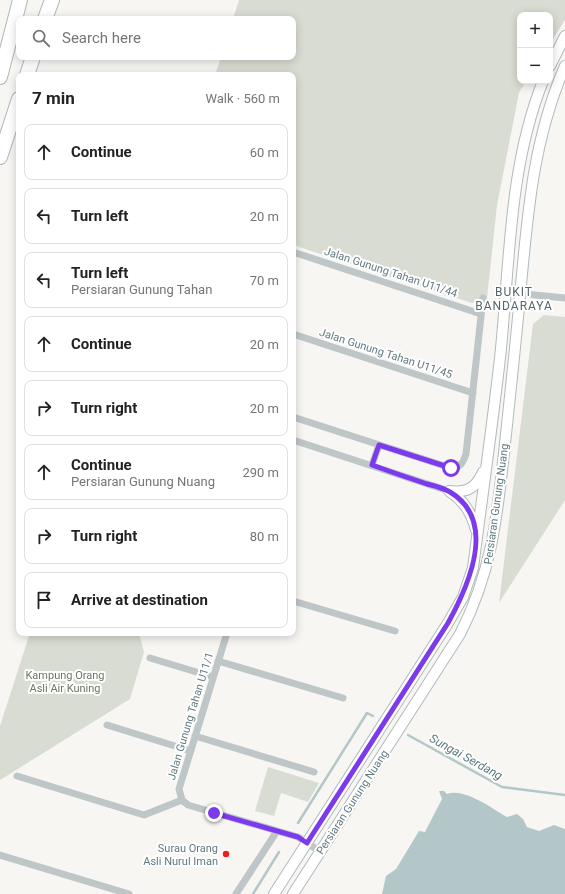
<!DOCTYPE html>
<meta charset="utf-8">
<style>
body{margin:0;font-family:Roboto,sans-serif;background:#f2f2f2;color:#222}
.controls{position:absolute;right:12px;top:12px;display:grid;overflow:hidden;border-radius:8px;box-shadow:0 2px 10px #0003}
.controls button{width:36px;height:36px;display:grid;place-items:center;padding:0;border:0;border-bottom:1px solid #e0e0e0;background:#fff;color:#222;font:20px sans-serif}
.stop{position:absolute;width:12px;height:12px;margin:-9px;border:3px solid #7c3aed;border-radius:50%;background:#fff}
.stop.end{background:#7c3aed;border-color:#fff;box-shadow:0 1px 4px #0008}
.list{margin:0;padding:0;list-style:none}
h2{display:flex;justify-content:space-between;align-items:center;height:52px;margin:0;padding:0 16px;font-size:17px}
h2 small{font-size:13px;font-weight:400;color:#767676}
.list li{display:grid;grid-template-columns:26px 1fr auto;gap:12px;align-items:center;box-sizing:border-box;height:56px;margin:0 8px 8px;padding:0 8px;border:1px solid #e0e0e0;border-radius:8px}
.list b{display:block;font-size:15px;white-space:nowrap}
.list p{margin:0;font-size:13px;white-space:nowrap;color:#767676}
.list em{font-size:13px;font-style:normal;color:#767676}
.icon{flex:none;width:22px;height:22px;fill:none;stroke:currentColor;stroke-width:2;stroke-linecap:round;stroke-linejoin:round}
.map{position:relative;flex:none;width:565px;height:894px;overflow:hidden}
.search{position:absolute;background:#fff;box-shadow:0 2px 10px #0003;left:16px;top:16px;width:280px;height:44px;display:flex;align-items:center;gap:10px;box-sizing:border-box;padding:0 14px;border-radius:8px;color:#767676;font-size:15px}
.panel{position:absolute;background:#fff;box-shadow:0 2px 10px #0003;left:16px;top:72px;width:280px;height:564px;border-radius:8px}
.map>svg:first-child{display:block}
.green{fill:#d8dcd2}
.water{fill:#b4c7c8}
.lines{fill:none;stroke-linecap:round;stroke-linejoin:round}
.stream{stroke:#b4c7c8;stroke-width:2.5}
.secondary-casing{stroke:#b1babd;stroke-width:12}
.highway-casing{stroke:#b0b7b9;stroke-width:16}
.street{stroke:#bfc6c8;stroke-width:7}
.secondary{stroke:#fff;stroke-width:10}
.highway{stroke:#fff;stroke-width:14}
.route{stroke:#7c3aed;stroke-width:5}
.poi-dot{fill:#ed1e1e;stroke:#fff;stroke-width:1.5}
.labels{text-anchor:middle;stroke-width:4;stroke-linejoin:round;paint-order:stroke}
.street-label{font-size:11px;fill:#607a80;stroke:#fff}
.park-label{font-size:11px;fill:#69785f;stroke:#fff}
.poi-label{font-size:11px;fill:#607a80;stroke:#fff;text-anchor:end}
.neighbourhood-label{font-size:12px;letter-spacing:1px;fill:#53666b;stroke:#fff}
.water-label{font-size:12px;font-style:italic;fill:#5b7a7c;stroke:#fff}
</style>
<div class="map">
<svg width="565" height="894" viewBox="0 0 565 894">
<rect width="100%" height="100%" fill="#f7f6f3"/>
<!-- green -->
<path class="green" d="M 239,0 L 565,0 L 565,20 L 550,44 L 550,15 L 520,15 L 520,81 L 526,81 L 519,93 L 497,205 L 487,298 L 472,303 L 293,245 L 293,75 L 215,75 L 221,57 L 293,57 L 293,19 L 233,19 Z
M 544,315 L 565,317 L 565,500 L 499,603 L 533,324 Z
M 30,633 L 139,633 L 144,652 L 130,699 L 0,780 L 0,726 Z
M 268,767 L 319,783 L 308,802 L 281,793 L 274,816 L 255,811 Z"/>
<!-- water -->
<path class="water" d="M 439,791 L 444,791 L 447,794 C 464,787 493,809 507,817 L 517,814 L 523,819 L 527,827 L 539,831 L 554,825 L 565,829 L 565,894 L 382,894 L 386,876 L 396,869 L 419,831 L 425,832 L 442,799 Z"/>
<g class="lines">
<!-- stream -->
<path class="stream" d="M 408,735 L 502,787 L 565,795
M 298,823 L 367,713 L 373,716
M 253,894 L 279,852"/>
<defs>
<path id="secondary" d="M 550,66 L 565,36
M 449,491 C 464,501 471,512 476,530
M 450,491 C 467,493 476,488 483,472
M 274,894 L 448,623 L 463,597 L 473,568 C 482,498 492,428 500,358 C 510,265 508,169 543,81
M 293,894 L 460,634 C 491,574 497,519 504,453 C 510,397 516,341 521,285 C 528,209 534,137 565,66"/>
<path id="highway" d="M 45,19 L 52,0
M 27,75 L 33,57
M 0,77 L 20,0
M 0,157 L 19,99"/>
</defs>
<!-- secondary casing -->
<use href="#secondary" class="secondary-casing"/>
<!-- highway casing -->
<use href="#highway" class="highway-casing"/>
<!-- street -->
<path class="street" d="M 293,252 L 481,314
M 505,292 L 565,298
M 293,334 L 473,393
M 293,417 L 451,468 C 461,467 463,463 466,454 L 483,298
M 293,440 L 449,491
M 372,465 L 379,445
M 293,601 L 395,631
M 227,633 L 179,789 L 182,800 L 188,805 L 298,837 L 321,852
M 150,658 L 213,677
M 218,661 L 343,698
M 107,725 L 191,751
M 195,736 L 314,772
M 17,776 L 144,815 L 182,800
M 0,855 L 129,894
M 236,894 L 277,831"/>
<!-- secondary -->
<use href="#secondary" class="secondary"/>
<!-- highway -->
<use href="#highway" class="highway"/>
</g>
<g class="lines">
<!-- route -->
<path class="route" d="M 214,813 L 298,837 L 307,843 L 448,623 C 469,585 498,521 450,492 C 444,488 435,486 427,484 C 409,478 391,472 372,465 L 379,445 L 451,468"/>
</g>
<!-- markers -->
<circle class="poi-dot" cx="226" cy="854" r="4"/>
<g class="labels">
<!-- street labels -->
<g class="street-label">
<text transform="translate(391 272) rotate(18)" y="4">Jalan Gunung Tahan U11/44</text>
<text transform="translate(386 353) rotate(18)" y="4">Jalan Gunung Tahan U11/45</text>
<text transform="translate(496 504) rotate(-82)" y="4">Persiaran Gunung Nuang</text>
<text transform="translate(190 716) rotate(-73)" y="4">Jalan Gunung Tahan U11/1</text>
<text transform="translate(352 802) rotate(-57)" y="4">Persiaran Gunung Nuang</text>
</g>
<!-- park labels -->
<g class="park-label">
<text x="65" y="679">Kampung Orang<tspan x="65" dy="13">Asli Air Kuning</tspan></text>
</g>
<!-- poi labels -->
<g class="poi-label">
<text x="218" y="852">Surau Orang<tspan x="218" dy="13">Asli Nurul Iman</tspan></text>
</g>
<!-- neighbourhood labels -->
<g class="neighbourhood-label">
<text x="514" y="296">BUKIT<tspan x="514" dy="14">BANDARAYA</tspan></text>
</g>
<!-- water labels -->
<g class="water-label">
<text transform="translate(466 757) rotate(29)" y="4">Sungai Serdang</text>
</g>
</g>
</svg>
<div class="controls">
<button>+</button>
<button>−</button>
</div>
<div class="stop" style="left:451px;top:468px"></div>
<div class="stop end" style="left:214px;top:813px"></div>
<div class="search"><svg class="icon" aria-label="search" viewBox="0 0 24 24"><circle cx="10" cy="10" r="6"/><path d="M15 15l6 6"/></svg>Search here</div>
<section class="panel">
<h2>7 min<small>Walk · 560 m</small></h2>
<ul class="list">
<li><svg class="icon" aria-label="ahead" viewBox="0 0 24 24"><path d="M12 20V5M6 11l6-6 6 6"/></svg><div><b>Continue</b></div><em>60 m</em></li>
<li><svg class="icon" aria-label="left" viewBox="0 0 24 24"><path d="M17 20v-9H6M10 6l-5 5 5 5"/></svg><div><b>Turn left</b></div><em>20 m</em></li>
<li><svg class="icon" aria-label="left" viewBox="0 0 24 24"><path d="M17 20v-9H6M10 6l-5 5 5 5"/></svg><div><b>Turn left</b><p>Persiaran Gunung Tahan</p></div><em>70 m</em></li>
<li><svg class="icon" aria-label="ahead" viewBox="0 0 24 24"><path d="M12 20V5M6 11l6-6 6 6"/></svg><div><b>Continue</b></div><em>20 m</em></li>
<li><svg class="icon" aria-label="right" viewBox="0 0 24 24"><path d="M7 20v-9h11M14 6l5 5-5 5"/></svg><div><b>Turn right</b></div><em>20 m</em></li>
<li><svg class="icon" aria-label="ahead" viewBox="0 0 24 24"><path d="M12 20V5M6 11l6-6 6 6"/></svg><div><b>Continue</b><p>Persiaran Gunung Nuang</p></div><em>290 m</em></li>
<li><svg class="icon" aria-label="right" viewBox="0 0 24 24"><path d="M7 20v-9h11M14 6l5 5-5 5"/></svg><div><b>Turn right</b></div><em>80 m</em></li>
<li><svg class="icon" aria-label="arrive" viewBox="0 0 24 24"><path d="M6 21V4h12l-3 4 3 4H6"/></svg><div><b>Arrive at destination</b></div></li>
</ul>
</section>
</div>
